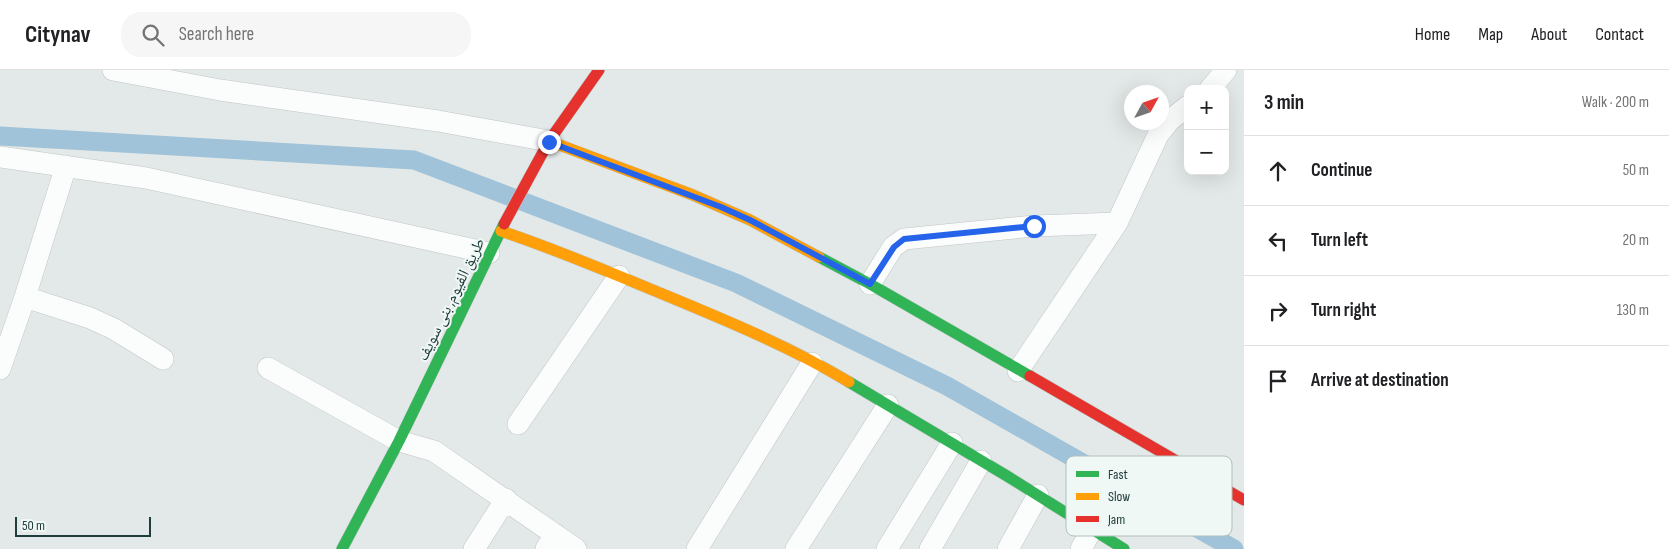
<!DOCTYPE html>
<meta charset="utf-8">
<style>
body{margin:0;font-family:"Sofia Sans Condensed","Noto Naskh Arabic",sans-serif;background:#f6f6f6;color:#202124}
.controls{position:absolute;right:15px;top:15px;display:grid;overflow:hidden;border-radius:10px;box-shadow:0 5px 20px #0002}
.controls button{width:45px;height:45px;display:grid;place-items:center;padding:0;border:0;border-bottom:1px solid #e0e0e0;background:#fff;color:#202124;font:25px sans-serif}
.compass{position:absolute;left:1124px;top:15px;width:45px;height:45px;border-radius:50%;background:#fff;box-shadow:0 5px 20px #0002;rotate:50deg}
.scale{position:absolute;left:15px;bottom:12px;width:136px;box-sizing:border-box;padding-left:5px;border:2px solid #203d3d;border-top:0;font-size:14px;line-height:18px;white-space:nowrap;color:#203d3d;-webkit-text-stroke:4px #f0f8f6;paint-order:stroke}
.stop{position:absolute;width:15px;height:15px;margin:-11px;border:4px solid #2563eb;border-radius:50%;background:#fff}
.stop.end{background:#2563eb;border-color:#fff;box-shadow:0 1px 5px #0008}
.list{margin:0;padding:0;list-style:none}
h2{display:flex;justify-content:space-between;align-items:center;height:65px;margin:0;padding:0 20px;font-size:21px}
h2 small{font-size:16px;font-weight:400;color:#757577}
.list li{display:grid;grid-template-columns:32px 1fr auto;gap:15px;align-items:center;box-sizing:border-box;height:70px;padding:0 20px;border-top:1px solid #e0e0e0}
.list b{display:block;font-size:19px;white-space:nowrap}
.list em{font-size:16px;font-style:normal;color:#757577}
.icon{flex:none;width:28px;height:28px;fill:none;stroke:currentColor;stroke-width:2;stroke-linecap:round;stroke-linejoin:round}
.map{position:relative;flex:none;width:1244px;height:479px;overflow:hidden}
header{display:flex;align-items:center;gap:30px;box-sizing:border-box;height:70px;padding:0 25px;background:#fff;border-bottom:1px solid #e0e0e0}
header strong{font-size:24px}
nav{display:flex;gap:28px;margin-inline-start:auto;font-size:18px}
.search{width:350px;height:45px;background:#f6f6f6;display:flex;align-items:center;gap:12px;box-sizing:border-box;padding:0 18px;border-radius:20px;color:#757577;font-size:19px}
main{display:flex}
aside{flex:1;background:#fff}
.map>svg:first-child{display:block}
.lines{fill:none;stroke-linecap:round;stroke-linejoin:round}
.canal{stroke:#a0c3da;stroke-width:19}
.street-casing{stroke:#c0c6c5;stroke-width:22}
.fast-casing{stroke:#bec7c5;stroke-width:12}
.slow-casing{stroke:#bec7c5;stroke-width:12}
.jam-casing{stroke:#bec7c5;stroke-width:12}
.street{stroke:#fbfcfc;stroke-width:21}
.fast{stroke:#30b455;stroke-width:11}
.slow{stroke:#ff9f0a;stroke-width:11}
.jam{stroke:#e5322d;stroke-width:11}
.route{stroke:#2563eb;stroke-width:6}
.labels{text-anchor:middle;stroke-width:4;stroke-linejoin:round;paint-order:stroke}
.street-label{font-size:16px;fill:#203d3d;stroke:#f0f8f6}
.key{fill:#f0f8f6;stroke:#b2c0be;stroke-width:1}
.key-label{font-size:14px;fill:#203d3d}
</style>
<header>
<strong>Citynav</strong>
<div class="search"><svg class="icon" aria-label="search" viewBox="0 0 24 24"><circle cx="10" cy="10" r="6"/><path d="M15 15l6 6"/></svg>Search here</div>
<nav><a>Home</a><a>Map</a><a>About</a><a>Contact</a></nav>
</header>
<main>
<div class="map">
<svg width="1244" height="479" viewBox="0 0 1244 479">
<rect width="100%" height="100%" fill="#e3e9e8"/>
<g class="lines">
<!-- canal -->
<path class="canal" d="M 0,66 L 414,90 L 736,213 L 947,316 L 1234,479"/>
<defs>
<path id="street" d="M 113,0 L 220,20 L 438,51 L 549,71
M 1210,19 L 1226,0
M 0,87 L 146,108 L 489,183
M 870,214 L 893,177 L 904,169 L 1034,156 L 1117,153
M 25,227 L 90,248 L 114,259 L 163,289
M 268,298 L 399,371 L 434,381 L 576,479
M 0,299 L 25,227 L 66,96
M 1018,301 L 1117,153 L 1158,65 L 1170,50 L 1188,36
M 518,354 L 619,206
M 474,479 L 506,429
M 546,479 L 555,464
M 697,479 L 812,293
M 796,479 L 888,335
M 887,479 L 952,373
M 930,479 L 981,391
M 1008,479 L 1038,425
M 1081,479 L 1092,459"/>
<path id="fast" d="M 819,187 L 870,214 L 1030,306
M 849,312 L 1007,406 L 1124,479
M 342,479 L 399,371 L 504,154"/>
<path id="slow" d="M 549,71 L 693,125 L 750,150 L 819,187
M 501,161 C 555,179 607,201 660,223 C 723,249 791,277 849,312"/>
<path id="jam" d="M 504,154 L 549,71 L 599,0
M 1030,306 L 1244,430"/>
</defs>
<!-- street casing -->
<use href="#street" class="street-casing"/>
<!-- fast casing -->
<use href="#fast" class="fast-casing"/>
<!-- slow casing -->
<use href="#slow" class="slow-casing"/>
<!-- jam casing -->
<use href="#jam" class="jam-casing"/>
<!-- street -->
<use href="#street" class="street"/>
<!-- fast -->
<use href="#fast" class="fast"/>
<!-- slow -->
<use href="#slow" class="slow"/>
<!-- jam -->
<use href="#jam" class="jam"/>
</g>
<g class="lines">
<!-- route -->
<path class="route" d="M 549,72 L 721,137 L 750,150 L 870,214 L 894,177 L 904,169 L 1034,156"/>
</g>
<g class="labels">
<!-- street labels -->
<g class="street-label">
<text transform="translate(450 229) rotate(-64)" y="6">طريق الفيوم, بنى سويف</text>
</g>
</g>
<!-- legend -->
<rect x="1066" y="386" width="166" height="80" rx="8" class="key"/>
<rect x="1076" y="401" width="23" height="6" fill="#30b455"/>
<rect x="1076" y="423" width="23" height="7" fill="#ff9f0a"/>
<rect x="1076" y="446" width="23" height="6" fill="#e5322d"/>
<g class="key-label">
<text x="1108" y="409">Fast</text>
<text x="1108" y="431">Slow</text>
<text x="1108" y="454">Jam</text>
</g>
</svg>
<div class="controls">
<button>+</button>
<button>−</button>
</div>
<svg class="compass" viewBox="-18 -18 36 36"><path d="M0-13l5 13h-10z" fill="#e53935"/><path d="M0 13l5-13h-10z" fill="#757577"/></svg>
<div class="scale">50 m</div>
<div class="stop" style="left:1034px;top:156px"></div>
<div class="stop end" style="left:549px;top:72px"></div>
</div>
<aside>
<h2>3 min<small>Walk · 200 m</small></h2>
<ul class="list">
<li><svg class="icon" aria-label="ahead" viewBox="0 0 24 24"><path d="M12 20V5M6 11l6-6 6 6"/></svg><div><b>Continue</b></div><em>50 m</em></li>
<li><svg class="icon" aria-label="left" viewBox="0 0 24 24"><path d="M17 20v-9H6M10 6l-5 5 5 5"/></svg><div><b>Turn left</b></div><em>20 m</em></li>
<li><svg class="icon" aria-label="right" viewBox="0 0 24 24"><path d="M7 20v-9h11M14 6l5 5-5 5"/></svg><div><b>Turn right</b></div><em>130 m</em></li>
<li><svg class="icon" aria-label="arrive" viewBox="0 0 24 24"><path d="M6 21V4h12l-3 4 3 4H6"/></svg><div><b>Arrive at destination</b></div></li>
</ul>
</aside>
</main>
